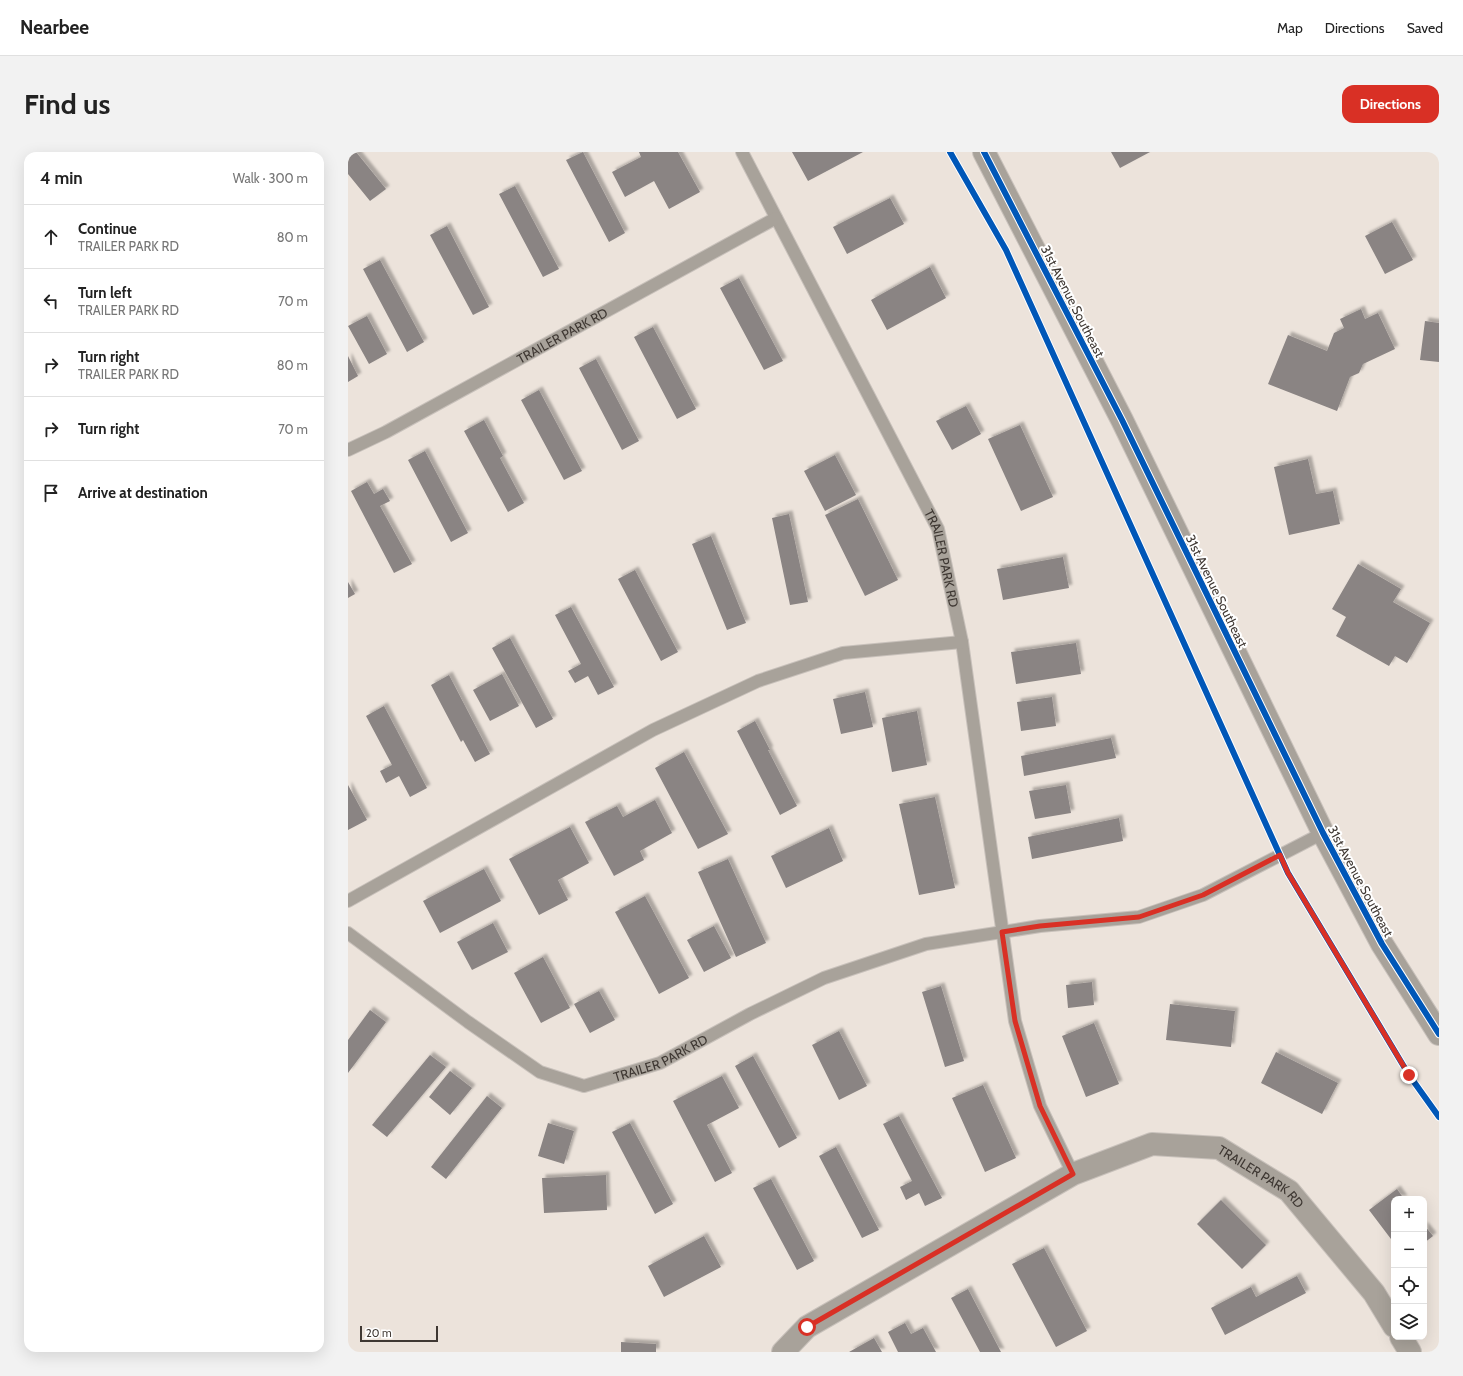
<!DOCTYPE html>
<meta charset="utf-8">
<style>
body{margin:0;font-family:Cabin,sans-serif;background:#f2f2f2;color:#222}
.controls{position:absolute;right:12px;bottom:12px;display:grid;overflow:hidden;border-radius:8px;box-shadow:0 4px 16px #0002}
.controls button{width:36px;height:36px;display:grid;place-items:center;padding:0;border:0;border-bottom:1px solid #e0e0e0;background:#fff;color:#222;font:20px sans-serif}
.scale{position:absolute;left:12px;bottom:10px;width:78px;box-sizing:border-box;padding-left:4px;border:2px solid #3f3833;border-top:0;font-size:11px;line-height:14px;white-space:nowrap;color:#3f3833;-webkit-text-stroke:3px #fff;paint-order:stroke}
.stop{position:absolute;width:12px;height:12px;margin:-9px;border:3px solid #d93025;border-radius:50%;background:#fff}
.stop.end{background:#d93025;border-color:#fff;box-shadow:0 1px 4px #0008}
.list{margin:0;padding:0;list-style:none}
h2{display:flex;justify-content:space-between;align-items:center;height:52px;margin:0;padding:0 16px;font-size:17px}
h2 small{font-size:13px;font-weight:400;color:#767676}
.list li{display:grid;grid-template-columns:26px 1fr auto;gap:12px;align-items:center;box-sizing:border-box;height:64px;padding:0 16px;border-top:1px solid #e0e0e0}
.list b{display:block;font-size:15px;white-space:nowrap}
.list p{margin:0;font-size:13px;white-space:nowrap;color:#767676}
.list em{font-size:13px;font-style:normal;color:#767676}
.icon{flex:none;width:22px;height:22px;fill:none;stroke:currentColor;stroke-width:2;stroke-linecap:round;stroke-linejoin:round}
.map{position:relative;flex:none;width:1091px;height:1200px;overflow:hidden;border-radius:12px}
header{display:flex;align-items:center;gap:24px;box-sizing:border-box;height:56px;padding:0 20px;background:#fff;border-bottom:1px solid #e0e0e0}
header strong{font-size:19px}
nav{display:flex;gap:22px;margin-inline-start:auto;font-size:14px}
.intro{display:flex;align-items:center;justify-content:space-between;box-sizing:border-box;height:96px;padding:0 24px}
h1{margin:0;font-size:28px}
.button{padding:10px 18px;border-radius:12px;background:#d93025;color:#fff;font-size:14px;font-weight:700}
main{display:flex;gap:24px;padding:0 24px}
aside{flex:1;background:#fff;border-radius:12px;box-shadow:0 4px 16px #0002}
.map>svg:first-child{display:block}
.building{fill:#8a8483;filter:url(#shadow)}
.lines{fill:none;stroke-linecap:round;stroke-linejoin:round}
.service-casing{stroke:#c8c1bb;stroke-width:14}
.minor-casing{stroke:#c8c1bb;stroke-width:24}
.tertiary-casing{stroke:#c8c1bb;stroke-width:24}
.service{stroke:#a8a29a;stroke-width:12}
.minor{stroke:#a8a29a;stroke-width:22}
.tertiary{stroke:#a8a29a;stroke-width:22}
.cycleway-casing{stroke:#fff;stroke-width:8}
.cycleway{stroke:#0057b8;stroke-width:6}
.route{stroke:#d93025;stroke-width:5}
.labels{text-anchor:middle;stroke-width:4;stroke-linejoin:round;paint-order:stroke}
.street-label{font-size:13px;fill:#3f3833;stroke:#fff}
</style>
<header>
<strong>Nearbee</strong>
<nav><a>Map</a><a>Directions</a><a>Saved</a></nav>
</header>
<div class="intro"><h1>Find us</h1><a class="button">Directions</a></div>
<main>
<aside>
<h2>4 min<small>Walk · 300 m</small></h2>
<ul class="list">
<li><svg class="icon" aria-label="ahead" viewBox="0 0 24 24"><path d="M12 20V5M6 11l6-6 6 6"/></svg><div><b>Continue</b><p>TRAILER PARK RD</p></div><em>80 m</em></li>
<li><svg class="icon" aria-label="left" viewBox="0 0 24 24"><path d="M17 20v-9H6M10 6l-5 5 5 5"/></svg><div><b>Turn left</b><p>TRAILER PARK RD</p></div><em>70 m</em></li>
<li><svg class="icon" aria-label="right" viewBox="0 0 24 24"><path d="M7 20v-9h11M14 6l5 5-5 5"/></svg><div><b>Turn right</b><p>TRAILER PARK RD</p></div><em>80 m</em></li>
<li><svg class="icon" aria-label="right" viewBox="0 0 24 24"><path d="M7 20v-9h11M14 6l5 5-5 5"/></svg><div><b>Turn right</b></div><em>70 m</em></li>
<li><svg class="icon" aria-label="arrive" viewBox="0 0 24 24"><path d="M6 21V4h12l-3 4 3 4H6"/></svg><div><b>Arrive at destination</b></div></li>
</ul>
</aside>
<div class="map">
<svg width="1091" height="1200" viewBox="0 0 1091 1200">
<defs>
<filter id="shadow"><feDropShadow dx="3.5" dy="-3.5" stdDeviation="1" flood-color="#0004"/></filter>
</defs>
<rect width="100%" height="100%" fill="#ece3db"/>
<!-- building -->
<path class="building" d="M 0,0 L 8,0 L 38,37 L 22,49 L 0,22 Z
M 235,0 L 277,81 L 261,90 L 218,8 Z
M 291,0 L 330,0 L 352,40 L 321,57 L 306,29 L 277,45 L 264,20 L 293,5 Z
M 444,0 L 515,0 L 460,29 Z
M 763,0 L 802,0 L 772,16 Z
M 167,34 L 211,117 L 195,125 L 151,42 Z
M 542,46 L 556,72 L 499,102 L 485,75 Z
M 1044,70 L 1065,108 L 1037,122 L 1017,84 Z
M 99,74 L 141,155 L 125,163 L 82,83 Z
M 32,108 L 76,190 L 59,200 L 15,117 Z
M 582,115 L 598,146 L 539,178 L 523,148 Z
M 391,126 L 435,209 L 416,218 L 372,136 Z
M 1013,157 L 1017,167 L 1030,161 L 1047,197 L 1015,212 L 1011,221 L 1002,225 L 989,259 L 920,232 L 940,183 L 979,199 L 986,181 L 996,176 L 992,167 Z
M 19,164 L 39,202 L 21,212 L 0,174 Z
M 1077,169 L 1091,171 L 1091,210 L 1072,208 Z
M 305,175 L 348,257 L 329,267 L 286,185 Z
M 0,204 L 10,224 L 0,230 Z
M 248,207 L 291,289 L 274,298 L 231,216 Z
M 191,238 L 234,319 L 216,328 L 173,248 Z
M 618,254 L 633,282 L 604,298 L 588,269 Z
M 136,268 L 155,304 L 152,306 L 176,351 L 160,360 L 116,279 Z
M 672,273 L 705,345 L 673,359 L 640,287 Z
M 77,299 L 120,381 L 103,390 L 60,308 Z
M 487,303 L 508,343 L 477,359 L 456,319 Z
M 960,307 L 968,342 L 985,339 L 992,372 L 941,383 L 926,315 Z
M 19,330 L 26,342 L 35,337 L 42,349 L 32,354 L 64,412 L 46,421 L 3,339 Z
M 510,347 L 550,428 L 517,444 L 477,363 Z
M 441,362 L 460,450 L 442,453 L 424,366 Z
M 363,384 L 398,471 L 379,478 L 344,392 Z
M 715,405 L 721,436 L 655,448 L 649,417 Z
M 1010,412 L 1053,437 L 1045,450 L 1082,471 L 1059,511 L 1047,504 L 1041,514 L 988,484 L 998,465 L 984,457 Z
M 287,418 L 330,500 L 313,509 L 270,427 Z
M 0,430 L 7,442 L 0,446 Z
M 223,455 L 266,535 L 250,543 L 240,524 L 227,531 L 220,519 L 233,512 L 207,463 Z
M 162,486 L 205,567 L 188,576 L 144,496 Z
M 728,491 L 733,522 L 668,532 L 663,500 Z
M 154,522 L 171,554 L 142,569 L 125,538 Z
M 101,523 L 142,602 L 127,610 L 115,588 L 113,590 L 83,533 Z
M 517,540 L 525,575 L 493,582 L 485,547 Z
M 704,545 L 708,574 L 673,579 L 669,550 Z
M 36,554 L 79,636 L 62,645 L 51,624 L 38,631 L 32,619 L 44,613 L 18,564 Z
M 569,559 L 579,613 L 544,620 L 534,566 Z
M 407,569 L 422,598 L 420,598 L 449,654 L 432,663 L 389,579 Z
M 763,586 L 768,606 L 676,624 L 673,604 Z
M 336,600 L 380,682 L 350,697 L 307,616 Z
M 0,633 L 19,668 L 0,678 Z
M 718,633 L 723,661 L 687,667 L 681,639 Z
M 587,645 L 607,736 L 571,743 L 551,652 Z
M 307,648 L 324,681 L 292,699 L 296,708 L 266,724 L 237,670 L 269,654 L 275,665 Z
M 771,666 L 775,689 L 684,707 L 680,685 Z
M 222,675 L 241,711 L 210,728 L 220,748 L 191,763 L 161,707 Z
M 481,676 L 495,709 L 438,736 L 423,704 Z
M 380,707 L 418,791 L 388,805 L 350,720 Z
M 136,717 L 153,749 L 92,781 L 75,749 Z
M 297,744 L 341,826 L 311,842 L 267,760 Z
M 145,771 L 160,800 L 124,818 L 109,790 Z
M 366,774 L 383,806 L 356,820 L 339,788 Z
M 195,805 L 222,856 L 193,871 L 166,821 Z
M 744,830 L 746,853 L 720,856 L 718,833 Z
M 593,834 L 616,909 L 597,915 L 574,840 Z
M 251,839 L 267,868 L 242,881 L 226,852 Z
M 822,852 L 887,859 L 883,895 L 818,888 Z
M 22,858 L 38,870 L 0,921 L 0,888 Z
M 746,871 L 771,932 L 738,945 L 714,884 Z
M 491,879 L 519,934 L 491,948 L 464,893 Z
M 928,900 L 990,931 L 974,962 L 913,931 Z
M 82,903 L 98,915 L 39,985 L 24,973 Z
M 405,904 L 449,986 L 431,996 L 387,914 Z
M 102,919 L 124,936 L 102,963 L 81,945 Z
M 374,924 L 391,956 L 359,973 L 384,1021 L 367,1030 L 325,949 Z
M 635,933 L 668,1006 L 637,1020 L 604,946 Z
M 139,944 L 154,956 L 98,1027 L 83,1015 Z
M 551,964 L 594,1046 L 577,1054 L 571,1041 L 558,1048 L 552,1035 L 564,1029 L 535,972 Z
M 200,971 L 226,979 L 216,1012 L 190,1004 Z
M 282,971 L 325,1052 L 307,1062 L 264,980 Z
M 488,995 L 531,1078 L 514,1086 L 471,1004 Z
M 258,1023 L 259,1058 L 196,1061 L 194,1026 Z
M 423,1027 L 466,1109 L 449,1118 L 405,1036 Z
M 1049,1037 L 1056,1047 L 1046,1047 L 1046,1091 L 1021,1058 Z
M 873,1048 L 918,1093 L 894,1117 L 849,1072 Z
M 1076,1073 L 1085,1084 L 1076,1091 Z
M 356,1084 L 373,1115 L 316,1145 L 300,1114 Z
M 696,1096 L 739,1179 L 708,1195 L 664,1112 Z
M 949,1124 L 958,1141 L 877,1183 L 863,1156 L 903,1135 L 908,1145 Z
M 620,1137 L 653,1200 L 632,1200 L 603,1146 Z
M 557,1171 L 563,1182 L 575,1176 L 588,1200 L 550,1200 L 540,1180 Z
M 526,1186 L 534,1200 L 501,1200 Z
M 273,1190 L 308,1192 L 308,1200 L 273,1200 Z"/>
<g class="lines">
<defs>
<g id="service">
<path id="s1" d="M 394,0 L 590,377 L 614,490 L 667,869 L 692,954 L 725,1022"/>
<path id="s2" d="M 0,298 L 38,280 L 428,66"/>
<path d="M 0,749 L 305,578 L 410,529 L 495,501 L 614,490"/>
<path id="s3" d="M 0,781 L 120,870 L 192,920 L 236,934 L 312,911 L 402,862 L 476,826 L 578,792 L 692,774 L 791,765 L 855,743 L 975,681"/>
</g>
<g id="minor">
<path d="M 1053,1185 L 1062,1200"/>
<path id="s4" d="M 435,1200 L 459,1175 L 725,1022 L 804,992 L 871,996 L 941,1039 L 1026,1141 L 1046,1174"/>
</g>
<path id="tertiary" d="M 636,0 L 774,268 L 975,681 L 1034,792 L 1091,882"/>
</defs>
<!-- service casing -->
<use href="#service" class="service-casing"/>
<!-- minor casing -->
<use href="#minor" class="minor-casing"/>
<!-- tertiary casing -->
<use href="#tertiary" class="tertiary-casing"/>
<!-- service -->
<use href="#service" class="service"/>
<!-- minor -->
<use href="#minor" class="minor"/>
<!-- tertiary -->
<use href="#tertiary" class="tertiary"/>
<defs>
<path id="cycleway" d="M 602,0 L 658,98 L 940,721 L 1061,923 L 1091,965
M 636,0 L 774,268 L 975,681 L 1034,792 L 1091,882"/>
</defs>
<!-- cycleway casing -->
<use href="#cycleway" class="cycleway-casing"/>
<!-- cycleway -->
<use href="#cycleway" class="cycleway"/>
</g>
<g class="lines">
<!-- route -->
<path class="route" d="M 459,1175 L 725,1022 L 692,954 L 667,869 L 654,780 L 692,774 L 791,765 L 855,743 L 932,703 L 940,721 L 1061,923"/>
</g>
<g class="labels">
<!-- street labels -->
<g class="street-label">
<text transform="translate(725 149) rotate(63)" y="5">31st Avenue Southeast</text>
<text dy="5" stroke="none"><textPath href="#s2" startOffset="243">TRAILER PARK RD</textPath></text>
<text dy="5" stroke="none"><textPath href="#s1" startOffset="454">TRAILER PARK RD</textPath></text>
<text transform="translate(869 439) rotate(64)" y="5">31st Avenue Southeast</text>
<text transform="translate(1013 729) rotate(62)" y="5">31st Avenue Southeast</text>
<text dy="5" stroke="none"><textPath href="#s3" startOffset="365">TRAILER PARK RD</textPath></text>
<text dy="5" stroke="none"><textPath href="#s4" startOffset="544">TRAILER PARK RD</textPath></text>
</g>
</g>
</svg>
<div class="controls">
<button>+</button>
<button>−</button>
<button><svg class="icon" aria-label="locate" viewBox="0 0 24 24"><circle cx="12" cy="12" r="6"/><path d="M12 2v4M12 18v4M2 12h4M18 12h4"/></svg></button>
<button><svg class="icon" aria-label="layers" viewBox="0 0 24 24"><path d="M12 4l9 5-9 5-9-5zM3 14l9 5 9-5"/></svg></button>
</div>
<div class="scale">20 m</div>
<div class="stop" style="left:459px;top:1175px"></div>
<div class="stop end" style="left:1061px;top:923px"></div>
</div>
</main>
